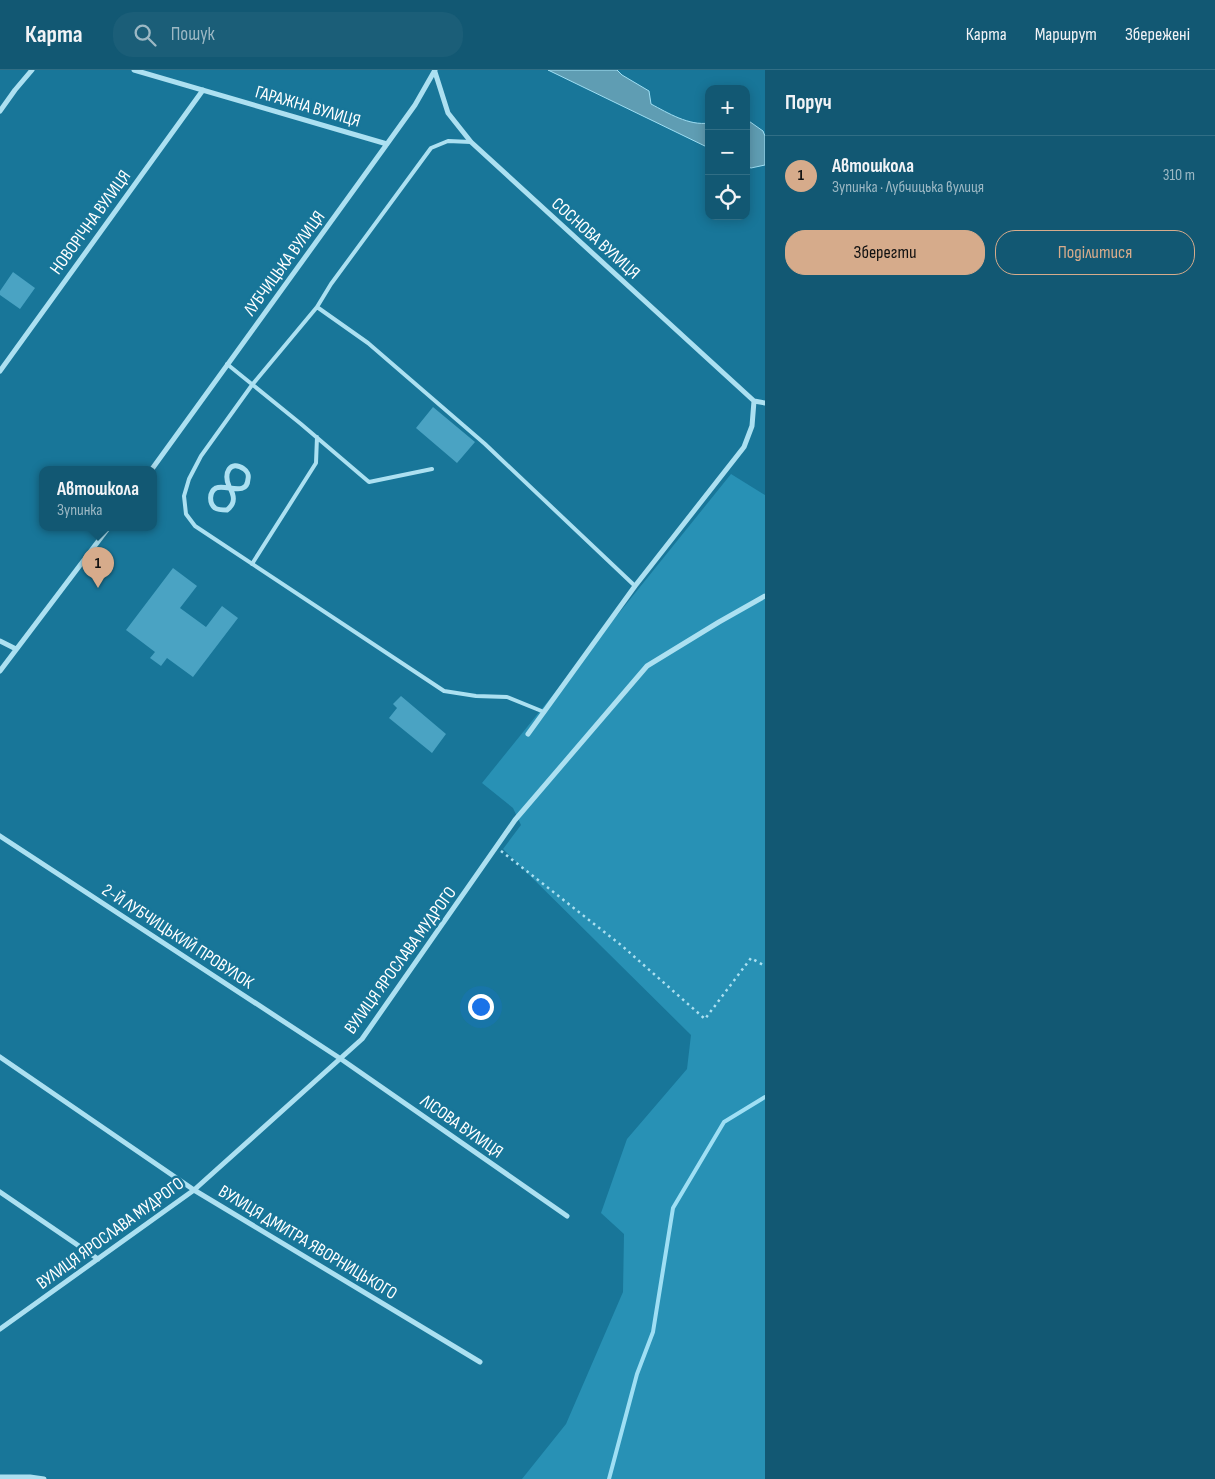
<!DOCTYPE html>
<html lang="uk">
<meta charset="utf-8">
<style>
body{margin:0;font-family:"Sofia Sans Condensed",sans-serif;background:#1b5e78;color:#f1f3f6}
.controls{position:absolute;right:15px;top:15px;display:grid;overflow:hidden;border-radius:10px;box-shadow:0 2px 12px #0003}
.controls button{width:45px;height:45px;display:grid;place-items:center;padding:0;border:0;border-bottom:1px solid #316e85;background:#125873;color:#f1f3f6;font:25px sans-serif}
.you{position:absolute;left:480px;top:936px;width:18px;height:18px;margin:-12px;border:4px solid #fff;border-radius:50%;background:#1a73e8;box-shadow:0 0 0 8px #1a73e833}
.badge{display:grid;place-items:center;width:32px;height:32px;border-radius:50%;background:#d6ab8b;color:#111;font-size:16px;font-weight:700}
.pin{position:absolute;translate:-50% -41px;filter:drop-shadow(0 1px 2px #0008)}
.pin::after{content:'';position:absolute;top:26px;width:18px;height:15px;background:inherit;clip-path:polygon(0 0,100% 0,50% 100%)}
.popup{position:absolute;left:39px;top:396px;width:118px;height:65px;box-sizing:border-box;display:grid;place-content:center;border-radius:10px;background:#125873;filter:drop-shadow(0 1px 4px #0005);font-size:16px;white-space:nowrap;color:#9cb8c4}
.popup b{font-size:19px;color:#f1f3f6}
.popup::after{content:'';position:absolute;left:50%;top:100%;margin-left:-10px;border:10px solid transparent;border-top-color:#125873}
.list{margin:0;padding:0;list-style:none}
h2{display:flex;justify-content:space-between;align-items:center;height:65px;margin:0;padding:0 20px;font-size:21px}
h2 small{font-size:16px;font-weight:400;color:#9cb8c4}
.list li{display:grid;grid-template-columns:32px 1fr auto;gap:15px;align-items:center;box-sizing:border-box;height:80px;padding:0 20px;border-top:1px solid #316e85}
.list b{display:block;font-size:19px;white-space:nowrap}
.list p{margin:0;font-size:16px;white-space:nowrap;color:#9cb8c4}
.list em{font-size:16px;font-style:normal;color:#9cb8c4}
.actions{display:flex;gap:10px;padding:15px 20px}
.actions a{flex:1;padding:11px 0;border:1px solid #d6ab8b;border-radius:20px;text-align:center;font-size:18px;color:#d6ab8b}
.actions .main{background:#d6ab8b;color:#111}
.icon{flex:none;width:28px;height:28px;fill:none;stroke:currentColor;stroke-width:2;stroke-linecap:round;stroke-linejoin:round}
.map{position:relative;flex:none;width:765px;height:1409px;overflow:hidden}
header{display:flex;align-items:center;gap:30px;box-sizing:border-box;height:70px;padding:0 25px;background:#125873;border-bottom:1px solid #316e85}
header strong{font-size:24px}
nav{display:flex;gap:28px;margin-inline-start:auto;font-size:18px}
.search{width:350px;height:45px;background:#1b5e78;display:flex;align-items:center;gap:12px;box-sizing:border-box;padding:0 18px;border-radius:20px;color:#9cb8c4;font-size:19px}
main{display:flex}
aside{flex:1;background:#125873}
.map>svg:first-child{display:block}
.green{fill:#2891b5}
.water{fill:#5f9db3;stroke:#9fdff4}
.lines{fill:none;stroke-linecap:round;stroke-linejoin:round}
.stream{stroke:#9fdff4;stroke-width:4}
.building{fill:#4aa3c3}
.path{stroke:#ace0f1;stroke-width:2.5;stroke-dasharray:2.5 4;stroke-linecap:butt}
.lane{stroke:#ace0f1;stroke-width:4}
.street{stroke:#ace0f1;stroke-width:5}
.labels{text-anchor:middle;stroke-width:5;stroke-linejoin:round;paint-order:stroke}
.street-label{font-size:18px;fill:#fff;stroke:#187699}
</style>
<header>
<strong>Карта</strong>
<div class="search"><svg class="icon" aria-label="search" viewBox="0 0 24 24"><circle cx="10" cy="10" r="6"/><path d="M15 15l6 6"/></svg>Пошук</div>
<nav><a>Карта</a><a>Маршрут</a><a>Збережені</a></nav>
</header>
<main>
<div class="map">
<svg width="765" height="1409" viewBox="0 0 765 1409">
<rect width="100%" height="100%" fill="#187699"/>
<!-- green -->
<path class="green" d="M 731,404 L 765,425 L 765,1409 L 522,1409 L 566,1354 L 623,1222 L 624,1164 L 601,1143 L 627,1069 L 687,999 L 691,965 L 503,779 L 521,755 L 513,738 L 482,713 Z"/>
<!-- water -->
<path class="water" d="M 548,0 L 617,0 L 622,5 L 649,21 L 651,34 C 668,43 689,56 709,53 L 709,78 Z
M 746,49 L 763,61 L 765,66 L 765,95 L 751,98 L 746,96 Z"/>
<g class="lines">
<!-- stream -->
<path class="stream" d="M 609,1409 L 637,1304 L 653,1262 L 673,1138 L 724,1052 L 765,1027"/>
</g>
<!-- building -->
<path class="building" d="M 13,202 L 35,218 L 20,239 L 0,225 L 0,221 Z
M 433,337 L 475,372 L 457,393 L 416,358 Z
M 173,498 L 197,516 L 180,538 L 206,557 L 222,536 L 238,548 L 193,607 L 167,588 L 161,596 L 150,588 L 155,582 L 126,560 Z
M 401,626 L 446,664 L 432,683 L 389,648 L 397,638 L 393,634 Z"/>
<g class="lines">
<!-- path -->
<path class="path" d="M 501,781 L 621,875 L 705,949 L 751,888 L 765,896"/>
<!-- lane -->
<path class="lane" d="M 471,72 L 448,71 L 431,78 L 331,214 L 317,237 L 252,315 L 201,386 L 189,409 L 184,426 L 186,444 L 195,456 L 444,621 L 476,626 L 507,627 L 544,642
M 317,237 L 368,273 L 485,374 L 635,516
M 227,294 L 301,354 L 369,412 L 432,399
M 252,494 L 316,393 L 317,367"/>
<!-- street -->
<path class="street" d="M 134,0 L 387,74
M 435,2 L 448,43 L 471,72 L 754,331 L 765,333
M 0,41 L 15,20 L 32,0
M 0,301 L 203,20
M 152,399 L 387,74 L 415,35 L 435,0
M 229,416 C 223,404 230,389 244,399 C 247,401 249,405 248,409 C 247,427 226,414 216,418 C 209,422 209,433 215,438 C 218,440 223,440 227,440 C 235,434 235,427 230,418
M 0,571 L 16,579
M 0,601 L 109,457
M 528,664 L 635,516 L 744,377 L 752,356 L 754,331
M 0,766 L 341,989 L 567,1146
M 0,987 L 194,1120 L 480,1292
M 0,1122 L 98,1189
M 0,1259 L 194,1120 L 362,969 L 515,750 L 647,596 L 719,552 L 765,526
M 0,1407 L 30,1407 L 44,1409"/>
</g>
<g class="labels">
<!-- street labels -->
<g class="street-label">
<text transform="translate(308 36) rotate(16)" y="6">ГАРАЖНА ВУЛИЦЯ</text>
<text transform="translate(90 152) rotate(-54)" y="6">НОВОРІЧНА ВУЛИЦЯ</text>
<text transform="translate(596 168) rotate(42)" y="6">СОСНОВА ВУЛИЦЯ</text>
<text transform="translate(284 193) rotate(-54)" y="6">ЛУБЧИЦЬКА ВУЛИЦЯ</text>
<text transform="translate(178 866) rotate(33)" y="6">2-Й ЛУБЧИЦЬКИЙ ПРОВУЛОК</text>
<text transform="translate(400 890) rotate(-54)" y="6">ВУЛИЦЯ ЯРОСЛАВА МУДРОГО</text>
<text transform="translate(462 1056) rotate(35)" y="6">ЛІСОВА ВУЛИЦЯ</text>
<text transform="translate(110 1163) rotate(-36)" y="6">ВУЛИЦЯ ЯРОСЛАВА МУДРОГО</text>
<text transform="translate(308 1172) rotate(31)" y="6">ВУЛИЦЯ ДМИТРА ЯВОРНИЦЬКОГО</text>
</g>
</g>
</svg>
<div class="controls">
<button>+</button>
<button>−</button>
<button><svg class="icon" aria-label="locate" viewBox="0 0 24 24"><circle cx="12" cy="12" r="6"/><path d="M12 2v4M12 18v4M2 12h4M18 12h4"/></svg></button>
</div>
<div class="you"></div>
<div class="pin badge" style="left:98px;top:518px">1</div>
<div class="popup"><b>Автошкола</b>Зупинка</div>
</div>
<aside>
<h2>Поруч<small></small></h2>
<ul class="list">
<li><span class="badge">1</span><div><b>Автошкола</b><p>Зупинка · Лубчицька вулиця</p></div><em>310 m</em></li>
</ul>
<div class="actions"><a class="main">Зберегти</a><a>Поділитися</a></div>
</aside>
</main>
